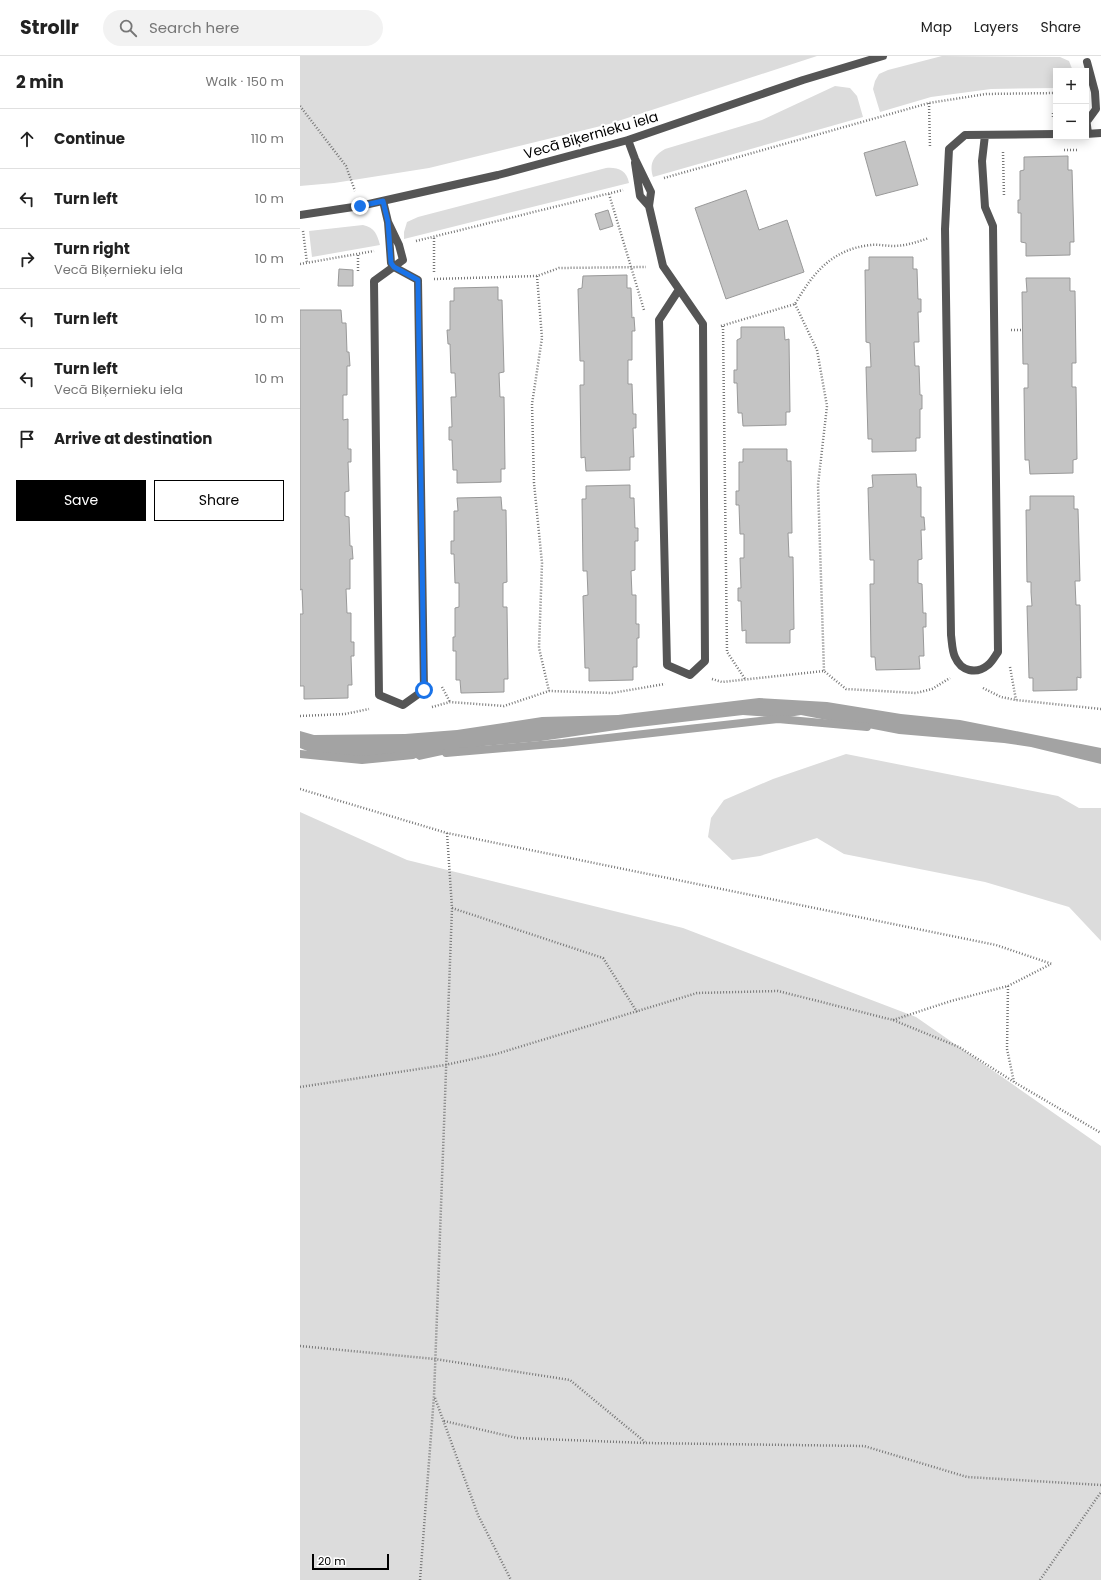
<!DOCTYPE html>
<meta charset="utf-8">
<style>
body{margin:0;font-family:Poppins,sans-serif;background:#f2f2f2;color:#222}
.controls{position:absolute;right:12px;top:12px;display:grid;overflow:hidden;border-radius:0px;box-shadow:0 2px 10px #0003}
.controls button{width:36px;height:36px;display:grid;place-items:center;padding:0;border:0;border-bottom:1px solid #e0e0e0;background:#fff;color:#222;font:20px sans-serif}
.scale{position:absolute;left:12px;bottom:10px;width:77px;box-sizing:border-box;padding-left:4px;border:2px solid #000;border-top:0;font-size:11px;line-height:14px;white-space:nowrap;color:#000;-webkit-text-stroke:3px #fff;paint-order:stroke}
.stop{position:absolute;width:12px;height:12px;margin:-9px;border:3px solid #1a73e8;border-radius:50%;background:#fff}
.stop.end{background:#1a73e8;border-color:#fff;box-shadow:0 1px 4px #0008}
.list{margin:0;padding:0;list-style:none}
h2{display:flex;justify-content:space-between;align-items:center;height:52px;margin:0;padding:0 16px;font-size:17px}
h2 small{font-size:13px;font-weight:400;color:#767676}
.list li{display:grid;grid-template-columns:26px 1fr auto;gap:12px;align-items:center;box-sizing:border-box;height:60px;padding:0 16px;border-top:1px solid #e0e0e0}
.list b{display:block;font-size:15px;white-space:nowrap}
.list p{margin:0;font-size:13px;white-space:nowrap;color:#767676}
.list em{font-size:13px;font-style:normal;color:#767676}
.actions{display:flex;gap:8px;padding:12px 16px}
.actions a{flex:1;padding:9px 0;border:1px solid #000;border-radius:0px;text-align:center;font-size:14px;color:#000}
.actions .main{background:#000;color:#fff}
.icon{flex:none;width:22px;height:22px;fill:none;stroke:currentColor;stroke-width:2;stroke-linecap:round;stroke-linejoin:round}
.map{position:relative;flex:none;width:801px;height:1524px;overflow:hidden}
header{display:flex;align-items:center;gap:24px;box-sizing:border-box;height:56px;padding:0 20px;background:#fff;border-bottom:1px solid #e0e0e0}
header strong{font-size:19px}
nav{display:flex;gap:22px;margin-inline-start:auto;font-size:14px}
.search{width:280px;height:36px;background:#f2f2f2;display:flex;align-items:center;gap:10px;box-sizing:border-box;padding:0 14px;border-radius:22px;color:#767676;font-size:15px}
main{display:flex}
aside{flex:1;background:#fff}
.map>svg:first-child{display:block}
.green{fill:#dcdcdc}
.water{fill:#a3a3a3}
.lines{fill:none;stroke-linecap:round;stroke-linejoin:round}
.stream{stroke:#a3a3a3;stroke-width:8}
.building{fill:#c4c4c4;stroke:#999}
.path{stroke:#777;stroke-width:2.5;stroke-dasharray:1 2;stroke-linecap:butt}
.street{stroke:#555;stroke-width:8}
.route{stroke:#1a73e8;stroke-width:5}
.labels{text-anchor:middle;stroke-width:4;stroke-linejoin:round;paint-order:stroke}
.street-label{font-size:14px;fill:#000;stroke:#fff}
</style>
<header>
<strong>Strollr</strong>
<div class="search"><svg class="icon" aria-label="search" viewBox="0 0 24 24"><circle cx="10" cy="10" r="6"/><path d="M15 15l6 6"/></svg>Search here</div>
<nav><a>Map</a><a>Layers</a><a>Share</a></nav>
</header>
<main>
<aside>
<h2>2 min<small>Walk · 150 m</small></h2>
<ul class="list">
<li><svg class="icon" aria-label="ahead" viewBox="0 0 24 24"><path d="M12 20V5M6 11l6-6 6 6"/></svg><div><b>Continue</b></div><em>110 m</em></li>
<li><svg class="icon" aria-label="left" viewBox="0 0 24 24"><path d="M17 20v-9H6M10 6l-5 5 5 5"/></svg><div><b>Turn left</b></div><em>10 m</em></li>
<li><svg class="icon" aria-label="right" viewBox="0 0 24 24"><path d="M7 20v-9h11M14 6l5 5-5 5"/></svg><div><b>Turn right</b><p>Vecā Biķernieku iela</p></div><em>10 m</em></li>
<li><svg class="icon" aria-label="left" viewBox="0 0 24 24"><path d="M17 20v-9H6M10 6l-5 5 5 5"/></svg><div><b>Turn left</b></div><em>10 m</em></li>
<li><svg class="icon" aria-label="left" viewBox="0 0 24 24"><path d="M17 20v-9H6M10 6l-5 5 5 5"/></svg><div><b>Turn left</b><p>Vecā Biķernieku iela</p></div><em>10 m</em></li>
<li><svg class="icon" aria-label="arrive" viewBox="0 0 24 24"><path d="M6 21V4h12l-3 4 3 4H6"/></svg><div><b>Arrive at destination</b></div></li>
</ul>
<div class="actions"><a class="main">Save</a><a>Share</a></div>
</aside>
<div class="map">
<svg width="801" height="1524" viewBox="0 0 801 1524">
<rect width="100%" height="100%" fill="#fff"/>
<!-- green -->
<path class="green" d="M 0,0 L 517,0 L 309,68 L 129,112 L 34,127 L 0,130 Z
M 642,0 L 760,1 L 769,5 L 773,15 L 756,15 L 756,32 L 691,33 L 631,41 L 580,56 L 573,33 L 575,25 L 579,18 L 588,14 Z
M 535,30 L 550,32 L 557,40 L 563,61 L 353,121 C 349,108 353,100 365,93 L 462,64 Z
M 306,112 C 317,111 327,114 329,127 L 104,183 L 104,176 L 107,166 L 118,161 Z
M 63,169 C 75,172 77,178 80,189 L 12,201 L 9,175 Z
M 546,698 L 758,740 L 779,752 L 801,752 L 801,885 L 769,851 L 685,826 L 544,798 L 517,782 L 460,800 L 432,804 L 408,781 L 411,762 L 424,744 L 473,723 Z
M 0,756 L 107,804 L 383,872 L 616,961 L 801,1090 L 801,1524 L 0,1524 Z"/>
<!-- water -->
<path class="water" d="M 459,642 L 527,646 L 601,658 L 660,664 L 801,692 L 801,708 L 731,691 L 704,687 L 599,678 L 501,659 L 482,662 L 443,659 L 330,672 L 241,685 L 184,690 L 119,704 L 113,700 L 13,701 L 12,697 L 0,692 L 0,675 L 14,679 L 105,678 L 157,674 L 242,661 L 318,659 Z"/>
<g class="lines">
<!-- stream -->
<path class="stream" d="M 146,697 L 263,687 L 478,663 L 567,671
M 0,698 L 62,704 L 113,699"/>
</g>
<!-- building -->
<path class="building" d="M 605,85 L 618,129 L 576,140 L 564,97 Z
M 768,100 L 768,114 L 772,114 L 774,186 L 770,186 L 770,199 L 726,200 L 726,187 L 721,186 L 721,157 L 718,157 L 718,144 L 720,144 L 720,115 L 724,114 L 724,101 Z
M 446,134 L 459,174 L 487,164 L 504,216 L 426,243 L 395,152 Z
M 308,154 L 313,170 L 300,174 L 295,158 Z
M 569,201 L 613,201 L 613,213 L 617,213 L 618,243 L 621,243 L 621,256 L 618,256 L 619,286 L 614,286 L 615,310 L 619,310 L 620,339 L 622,339 L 622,353 L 620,353 L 620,382 L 616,382 L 616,395 L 572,396 L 572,383 L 568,383 L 566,311 L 571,311 L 570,287 L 566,286 L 565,214 L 569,214 Z
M 39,213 L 53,214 L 53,230 L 38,230 Z
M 327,219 L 327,232 L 331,232 L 332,262 L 334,261 L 335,275 L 332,275 L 332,304 L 328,304 L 328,328 L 332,328 L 333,358 L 336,358 L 336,372 L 333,372 L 334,401 L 330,401 L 330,414 L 286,415 L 285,401 L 281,402 L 280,329 L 284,329 L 284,305 L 280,305 L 278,233 L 282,232 L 283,220 Z
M 726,222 L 770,222 L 770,235 L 775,235 L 776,307 L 772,307 L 772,331 L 776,331 L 777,403 L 773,404 L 773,417 L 730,418 L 729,404 L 725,404 L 724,332 L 728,332 L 728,308 L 723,308 L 722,236 L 727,236 Z
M 198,231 L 198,244 L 202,244 L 204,316 L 199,317 L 200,341 L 204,341 L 205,413 L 201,413 L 201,426 L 157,427 L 157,414 L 153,414 L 152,384 L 149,384 L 149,371 L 152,371 L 151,341 L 156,341 L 155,317 L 151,317 L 150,288 L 148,288 L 147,274 L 150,274 L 150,245 L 154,245 L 154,232 Z
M 0,254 L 41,254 L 42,267 L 46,267 L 47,296 L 49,296 L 50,310 L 47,310 L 47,339 L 43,339 L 43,364 L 48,363 L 48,393 L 51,393 L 51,406 L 48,406 L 49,435 L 45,436 L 45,460 L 49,461 L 50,490 L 52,490 L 53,503 L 50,503 L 50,533 L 46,533 L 47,557 L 51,557 L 51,586 L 54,586 L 54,600 L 51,600 L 52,629 L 48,629 L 48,642 L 4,643 L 4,630 L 0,630 L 0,558 L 3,558 L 2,533 L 0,534 Z
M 441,271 L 484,271 L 485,284 L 489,283 L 490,356 L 486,356 L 486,369 L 443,370 L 442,357 L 438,357 L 437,327 L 434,327 L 434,314 L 437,314 L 437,284 L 441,282 Z
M 443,393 L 487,393 L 487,405 L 491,405 L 492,477 L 488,477 L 489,501 L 493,501 L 494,573 L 490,574 L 490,587 L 446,587 L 446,574 L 442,575 L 441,545 L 438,545 L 438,532 L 441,532 L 440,502 L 444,502 L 444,478 L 440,478 L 439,449 L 436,449 L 436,435 L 439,435 L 439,406 L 443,406 Z
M 616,418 L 617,431 L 621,431 L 621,461 L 624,461 L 625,474 L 621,474 L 622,503 L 618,504 L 618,527 L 622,528 L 623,557 L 626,557 L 626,571 L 623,571 L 624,600 L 619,600 L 620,613 L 576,614 L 575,601 L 571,601 L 570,528 L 574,528 L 574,504 L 570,504 L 568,432 L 573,431 L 572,419 Z
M 330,429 L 330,442 L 334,442 L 335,472 L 338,472 L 338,485 L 335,485 L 335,514 L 331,515 L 332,539 L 336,539 L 336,568 L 339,568 L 339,582 L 337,582 L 337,611 L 333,611 L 333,624 L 289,625 L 289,612 L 285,612 L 283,540 L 288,539 L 287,515 L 283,515 L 282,443 L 286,443 L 286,430 Z
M 730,440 L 774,440 L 774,453 L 778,453 L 780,525 L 775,525 L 776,549 L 780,549 L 781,622 L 777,621 L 777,634 L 733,635 L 733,622 L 729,622 L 727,550 L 732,550 L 731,536 L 731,526 L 727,526 L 726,454 L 730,454 Z
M 201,441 L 202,454 L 206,454 L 207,526 L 203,527 L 203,551 L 207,551 L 208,623 L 204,623 L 204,636 L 161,637 L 160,624 L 156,624 L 156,595 L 153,595 L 153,581 L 155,581 L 155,552 L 159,551 L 159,527 L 155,527 L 154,498 L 151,498 L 151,485 L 154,485 L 154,455 L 158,455 L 157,442 Z"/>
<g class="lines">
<!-- path -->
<path class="path" d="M 629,47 L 630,92
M 0,50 L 46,110 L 55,135
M 753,61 L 753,55 L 756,55
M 764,94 L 777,94
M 703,96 L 704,141
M 364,122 L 629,47 L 686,38 L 756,37
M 309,138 L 344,254
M 3,175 L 7,207
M 116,185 L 323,134
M 58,199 L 58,216
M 0,208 L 74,195
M 134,216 L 134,181
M 237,220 L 242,282 L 232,348 L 234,427 L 242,507 L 239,592 L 249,635
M 134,223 L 237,220 L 259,212 L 346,211
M 495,248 L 517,294 L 527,350 L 518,429 L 524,615
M 421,270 L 495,248 C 513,217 532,193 571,189 C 578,188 586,190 593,190 C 606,190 617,186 629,182
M 423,270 L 427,596 L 445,623
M 711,274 L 723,274
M 710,611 L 716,644
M 412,623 L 422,626 L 524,615 L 546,633 L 616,637 L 632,633 L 650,622
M 142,631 L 150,646
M 683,632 L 701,641 L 716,644 L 801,653
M 132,651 L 150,646 L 204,650 L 249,635 L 312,637 L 365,628
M 0,660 L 45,658 L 69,653
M 0,733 L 147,777 L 696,889 L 752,908
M 152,852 L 303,902 L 337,956
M 708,930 L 707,993 L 714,1026
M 593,964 L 651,945 L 708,930 L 751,908
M 0,1031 L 145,1009 L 196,998 L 397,937 L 478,935 L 593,964 L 659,991 L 714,1026 L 801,1077
M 0,1290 L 135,1303 L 270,1324 L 345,1386
M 135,1342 L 178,1459 L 211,1524
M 144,1365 L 217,1382 L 345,1387 L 564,1390 L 667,1421 L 801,1429
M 120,1524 L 134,1340 L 152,852 L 147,777
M 740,1524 L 801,1436"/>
<!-- street -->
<path class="street" d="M 787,6 L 795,36 L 796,53 L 788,64
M 786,61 L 788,78
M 786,78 L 801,77
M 685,79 L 682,105 L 685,151 L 693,170 L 698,596 C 695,600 692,606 688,609 C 676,619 661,615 655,601 C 652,595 652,586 651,579 L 645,173 L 649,93 L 665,79 L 756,78
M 328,84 L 335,103 L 351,136 L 349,150 L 363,210 L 403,268 L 405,605 L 390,619 L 367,609 L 359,264 L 378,235
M 335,107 L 340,140 L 349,150
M 83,145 L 88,166 L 99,189 L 103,204 L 74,225 L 79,639 L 103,649 L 124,634 L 118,224 L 94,211 L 91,207 L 88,166
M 0,159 L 60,150 L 198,119 L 328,84 L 503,24 L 583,0"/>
</g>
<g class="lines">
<!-- route -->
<path class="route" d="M 60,150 L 83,145 L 88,166 L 91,207 L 94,211 L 118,224 L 124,634"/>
</g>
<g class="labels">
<!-- street labels -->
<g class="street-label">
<text transform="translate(291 79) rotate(-16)" y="5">Vecā Biķernieku iela</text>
</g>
</g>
</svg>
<div class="controls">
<button>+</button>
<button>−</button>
</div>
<div class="scale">20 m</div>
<div class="stop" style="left:124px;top:634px"></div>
<div class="stop end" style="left:60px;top:150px"></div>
</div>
</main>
